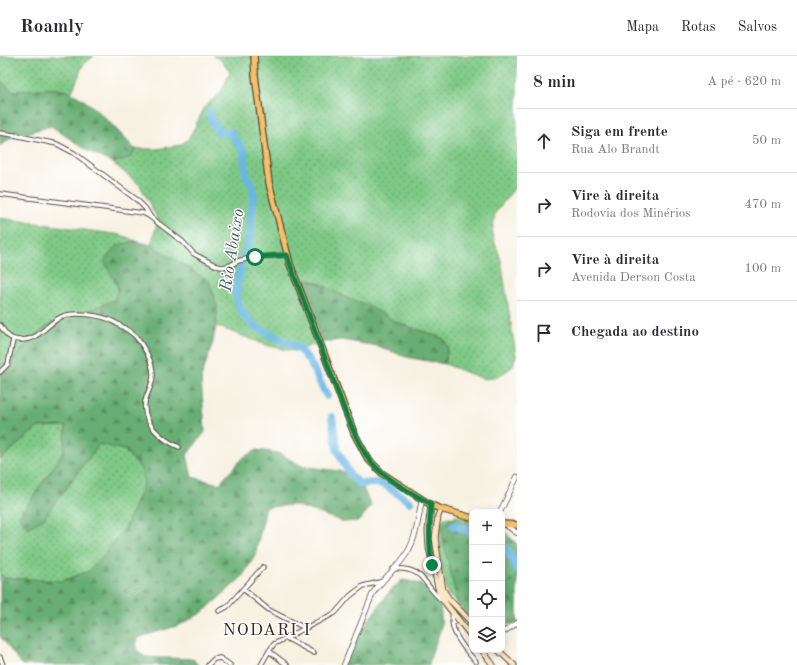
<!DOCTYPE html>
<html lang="pt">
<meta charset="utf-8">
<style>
body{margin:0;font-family:"Old Standard TT",serif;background:#f2f2f3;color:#2b2b33}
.controls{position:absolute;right:12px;bottom:12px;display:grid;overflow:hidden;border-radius:8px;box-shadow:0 2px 10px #0003}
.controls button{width:36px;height:36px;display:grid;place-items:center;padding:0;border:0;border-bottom:1px solid #e1e1e2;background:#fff;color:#2b2b33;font:20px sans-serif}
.stop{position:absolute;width:12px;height:12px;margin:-9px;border:3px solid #0b8043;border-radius:50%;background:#fff}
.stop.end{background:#0b8043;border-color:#fff;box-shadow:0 1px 4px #0008}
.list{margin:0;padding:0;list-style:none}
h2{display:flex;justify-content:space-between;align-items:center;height:52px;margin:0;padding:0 16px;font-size:17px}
h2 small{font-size:13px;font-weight:400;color:#7c7c81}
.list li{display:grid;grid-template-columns:26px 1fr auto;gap:12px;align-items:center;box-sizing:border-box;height:64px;padding:0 16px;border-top:1px solid #e1e1e2}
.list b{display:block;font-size:15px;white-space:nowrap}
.list p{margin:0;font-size:13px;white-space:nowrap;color:#7c7c81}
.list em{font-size:13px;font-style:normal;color:#7c7c81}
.icon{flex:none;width:22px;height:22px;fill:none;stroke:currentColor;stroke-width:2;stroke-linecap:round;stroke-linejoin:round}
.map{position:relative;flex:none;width:517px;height:609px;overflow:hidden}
header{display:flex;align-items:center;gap:24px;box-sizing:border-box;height:56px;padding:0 20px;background:#fff;border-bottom:1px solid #e1e1e2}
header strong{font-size:19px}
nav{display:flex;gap:22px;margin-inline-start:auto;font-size:14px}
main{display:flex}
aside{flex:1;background:#fff}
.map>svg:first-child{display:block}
.grass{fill:url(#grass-dots);stroke:#5d7a52}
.forest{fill:url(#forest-firs);stroke:#516c48}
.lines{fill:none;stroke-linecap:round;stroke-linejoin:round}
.river{stroke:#68b6e2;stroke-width:8}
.minor-casing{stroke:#57483b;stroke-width:5.5}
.tertiary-casing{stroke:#57483b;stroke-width:6}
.secondary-casing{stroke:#57483b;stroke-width:7}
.primary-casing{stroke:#57483b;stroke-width:8}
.minor{stroke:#fff;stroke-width:3.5}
.tertiary{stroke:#fff;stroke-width:4.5}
.secondary{stroke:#fbe6c3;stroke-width:5}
.primary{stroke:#f4c16a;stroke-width:5.5}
.route{stroke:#0b8043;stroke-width:5}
.labels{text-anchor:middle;stroke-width:3;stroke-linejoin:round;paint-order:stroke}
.water-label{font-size:17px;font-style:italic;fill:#4b5b63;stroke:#fff}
.neighbourhood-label{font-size:17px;letter-spacing:1px;fill:#3b2a1e;stroke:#fff}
</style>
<header>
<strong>Roamly</strong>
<nav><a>Mapa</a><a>Rotas</a><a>Salvos</a></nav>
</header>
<main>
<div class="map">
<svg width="517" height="609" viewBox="0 0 517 609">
<defs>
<pattern id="grass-dots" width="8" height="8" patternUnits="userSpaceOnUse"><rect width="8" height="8" fill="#7fc986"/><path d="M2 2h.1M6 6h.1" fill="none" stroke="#69a36d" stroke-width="1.8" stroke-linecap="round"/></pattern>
<pattern id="forest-firs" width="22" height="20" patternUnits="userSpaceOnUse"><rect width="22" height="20" fill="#67ad73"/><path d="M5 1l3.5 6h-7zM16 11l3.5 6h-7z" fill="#568d5e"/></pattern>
</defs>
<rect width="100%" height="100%" fill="#fff"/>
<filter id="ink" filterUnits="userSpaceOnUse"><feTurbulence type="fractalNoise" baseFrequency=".025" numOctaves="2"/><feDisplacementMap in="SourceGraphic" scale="8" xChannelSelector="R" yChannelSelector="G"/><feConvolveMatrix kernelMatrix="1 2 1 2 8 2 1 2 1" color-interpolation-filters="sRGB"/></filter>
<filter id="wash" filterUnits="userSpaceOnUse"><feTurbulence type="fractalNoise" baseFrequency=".012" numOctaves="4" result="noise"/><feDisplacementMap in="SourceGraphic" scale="16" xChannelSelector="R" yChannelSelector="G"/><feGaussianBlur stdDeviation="0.9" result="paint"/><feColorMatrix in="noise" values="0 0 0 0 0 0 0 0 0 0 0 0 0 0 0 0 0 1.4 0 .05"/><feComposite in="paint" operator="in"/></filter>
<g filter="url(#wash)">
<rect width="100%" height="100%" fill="#f7f1e1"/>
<!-- grass -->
<path class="grass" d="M 0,0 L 94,0 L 83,9 L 72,36 L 57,33 L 12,35 L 0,24 Z
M 213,0 L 517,0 L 517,129 L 495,157 L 492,178 L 501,204 L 516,300 L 512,311 L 498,321 L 484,323 L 445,308 L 448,291 L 444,283 L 396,266 L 368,249 L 349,243 L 318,227 L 307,223 L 303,240 L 324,286 L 294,295 L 269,290 L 216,270 L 217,251 L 209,225 L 151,189 L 158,164 L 140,129 L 113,107 L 131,101 L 135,93 L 157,93 L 181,89 L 189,82 L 205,51 L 222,34 L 230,16 L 220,3 Z
M 0,162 L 121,179 L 136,185 L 116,190 L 118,232 L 116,243 L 35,279 L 0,319 Z
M 66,370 L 64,396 L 19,461 L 43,463 L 99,388 L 124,394 L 140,411 L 144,427 L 125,473 L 89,515 L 62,525 L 7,522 L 0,519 L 0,404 L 38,371 Z
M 444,462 L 450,462 L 472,467 L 472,562 L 447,538 L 440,497 L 440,468 Z"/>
<!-- forest -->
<path class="forest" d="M 0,24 L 12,35 C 26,35 45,31 58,33 C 87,37 115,73 135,93 L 131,101 L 113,107 L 88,95 L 51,70 L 13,81 L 0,90 Z
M 136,185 L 151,189 L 209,225 L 217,251 L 216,270 L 213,286 L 201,322 L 205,376 L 187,399 L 192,421 L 219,428 L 244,401 L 257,394 L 278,397 L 302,410 L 340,415 L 359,423 L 371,450 L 359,465 L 344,466 L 295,449 L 266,451 L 255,500 L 242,521 L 203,556 L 180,569 L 137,582 L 136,593 L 145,601 L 193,603 L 198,609 L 22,609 L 0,580 L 0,519 L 7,522 L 62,525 L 89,515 L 125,473 L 144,427 L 140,411 L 125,394 L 99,388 L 43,463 L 28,472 L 19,461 L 64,396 L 66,370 L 38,371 L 0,404 L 0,319 L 35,279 L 57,264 L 97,251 L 115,243 L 118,232 L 104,205 L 116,190 Z
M 306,223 L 318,227 L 349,243 L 368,249 L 396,266 L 444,283 L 448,291 L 445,308 L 406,301 L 378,290 L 341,284 L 324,286 L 303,240 Z
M 456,460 L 472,462 L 472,562 L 468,560 L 458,549 L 443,484 L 443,469 Z
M 502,473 L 517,488 L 517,567 L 502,570 Z
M 402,524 C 424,527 440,534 441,559 C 441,563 442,567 441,571 C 438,584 431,595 429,609 L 340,609 L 352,587 L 389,536 Z"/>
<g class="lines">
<!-- river -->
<path class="river" d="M 210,56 L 212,66 L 219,76 L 227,76 L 232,78 L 244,96 L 246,120 L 252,128 L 254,141 L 251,159 L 251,174 L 247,193 L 242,208 L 238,223 L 236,237 L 239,249 L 244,259 L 254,270 L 283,285
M 289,287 L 299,292 L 310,306 L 327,340
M 332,361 L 337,393 L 350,419 L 360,428 L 377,427 L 385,429 L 410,446
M 453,469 L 472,476
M 502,488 L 509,496 L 517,514"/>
</g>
</g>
<g filter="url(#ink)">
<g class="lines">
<defs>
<path id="minor" d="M 0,77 L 14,79 L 57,88 L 74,97 L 137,144 L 145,152 L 150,160
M 0,138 L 143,157 L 149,160 L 183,186 L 194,198 L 217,210 L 222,211 L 229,210 L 238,205 L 255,201 L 287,199
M 0,269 C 5,277 9,284 20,284 C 40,284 45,269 61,261 C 73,255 103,259 114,266 C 121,270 131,275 136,281 C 144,291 152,304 153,317 C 154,327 147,336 145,346 C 142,367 161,383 179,391
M 0,316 L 8,308 L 13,284
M 393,513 C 427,511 422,530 444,546
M 243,533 L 263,511
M 219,555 L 227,551 L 243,533 L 269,554 L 305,572
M 453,556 C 448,575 464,592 476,606
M 286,582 L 314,597
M 269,595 L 287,609
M 0,601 L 3,609
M 208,609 L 214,603 L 220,602 L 230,609
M 261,609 L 269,595 L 274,588 L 335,557 L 350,540 L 363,530 L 380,526"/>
<path id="tertiary" d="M 500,456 L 517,421
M 505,468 L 517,477
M 502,577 L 517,567
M 344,609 L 373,537 C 383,522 398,512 407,497 C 417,481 418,462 422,444"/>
<path id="secondary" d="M 431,449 L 428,475 L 429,492 L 439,536 L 446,548 L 472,581
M 441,453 L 438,460 L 435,482 L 443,534 L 449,543 L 472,567
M 482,594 L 493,609
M 498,594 L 514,609"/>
<path id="primary" d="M 254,0 L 255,19 L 269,127 L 290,208 L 354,377 L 368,403 L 383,418 L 431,449 L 441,453 L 472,462
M 502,468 L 517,469"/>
</defs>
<!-- minor casing -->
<use href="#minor" class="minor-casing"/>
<!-- tertiary casing -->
<use href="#tertiary" class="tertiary-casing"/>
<!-- secondary casing -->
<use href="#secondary" class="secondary-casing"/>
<!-- primary casing -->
<use href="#primary" class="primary-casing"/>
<!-- minor -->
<use href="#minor" class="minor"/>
<!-- tertiary -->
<use href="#tertiary" class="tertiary"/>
<!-- secondary -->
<use href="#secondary" class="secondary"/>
<!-- primary -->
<use href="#primary" class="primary"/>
</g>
</g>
<g class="lines" filter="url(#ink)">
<!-- route -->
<path class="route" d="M 255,201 L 287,199 L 290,208 L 346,358 C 353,373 359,389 368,402 C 380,420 412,438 431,448 C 429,469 428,488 432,509"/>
</g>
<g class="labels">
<!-- water labels -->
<g class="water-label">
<text transform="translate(231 194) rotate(-81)" y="6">Rio Abaixo</text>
</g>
<!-- neighbourhood labels -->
<g class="neighbourhood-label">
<text x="267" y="579">NODARI I</text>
</g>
</g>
</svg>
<div class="controls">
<button>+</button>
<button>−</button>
<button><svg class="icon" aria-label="locate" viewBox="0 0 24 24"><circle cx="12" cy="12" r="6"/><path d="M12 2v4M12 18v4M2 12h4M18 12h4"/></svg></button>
<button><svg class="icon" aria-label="layers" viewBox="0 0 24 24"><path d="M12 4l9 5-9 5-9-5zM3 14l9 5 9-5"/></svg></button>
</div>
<div class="stop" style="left:255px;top:201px"></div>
<div class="stop end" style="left:432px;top:509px"></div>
</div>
<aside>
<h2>8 min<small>A pé · 620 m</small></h2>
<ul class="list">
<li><svg class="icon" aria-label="ahead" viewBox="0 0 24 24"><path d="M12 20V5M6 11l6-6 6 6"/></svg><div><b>Siga em frente</b><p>Rua Alo Brandt</p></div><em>50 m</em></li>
<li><svg class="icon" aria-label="right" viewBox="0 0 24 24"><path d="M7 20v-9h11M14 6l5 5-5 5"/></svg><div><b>Vire à direita</b><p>Rodovia dos Minérios</p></div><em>470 m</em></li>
<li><svg class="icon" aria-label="right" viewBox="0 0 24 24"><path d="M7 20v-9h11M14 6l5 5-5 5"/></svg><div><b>Vire à direita</b><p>Avenida Derson Costa</p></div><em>100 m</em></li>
<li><svg class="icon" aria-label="arrive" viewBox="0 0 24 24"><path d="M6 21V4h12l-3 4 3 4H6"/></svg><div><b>Chegada ao destino</b></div></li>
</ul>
</aside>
</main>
